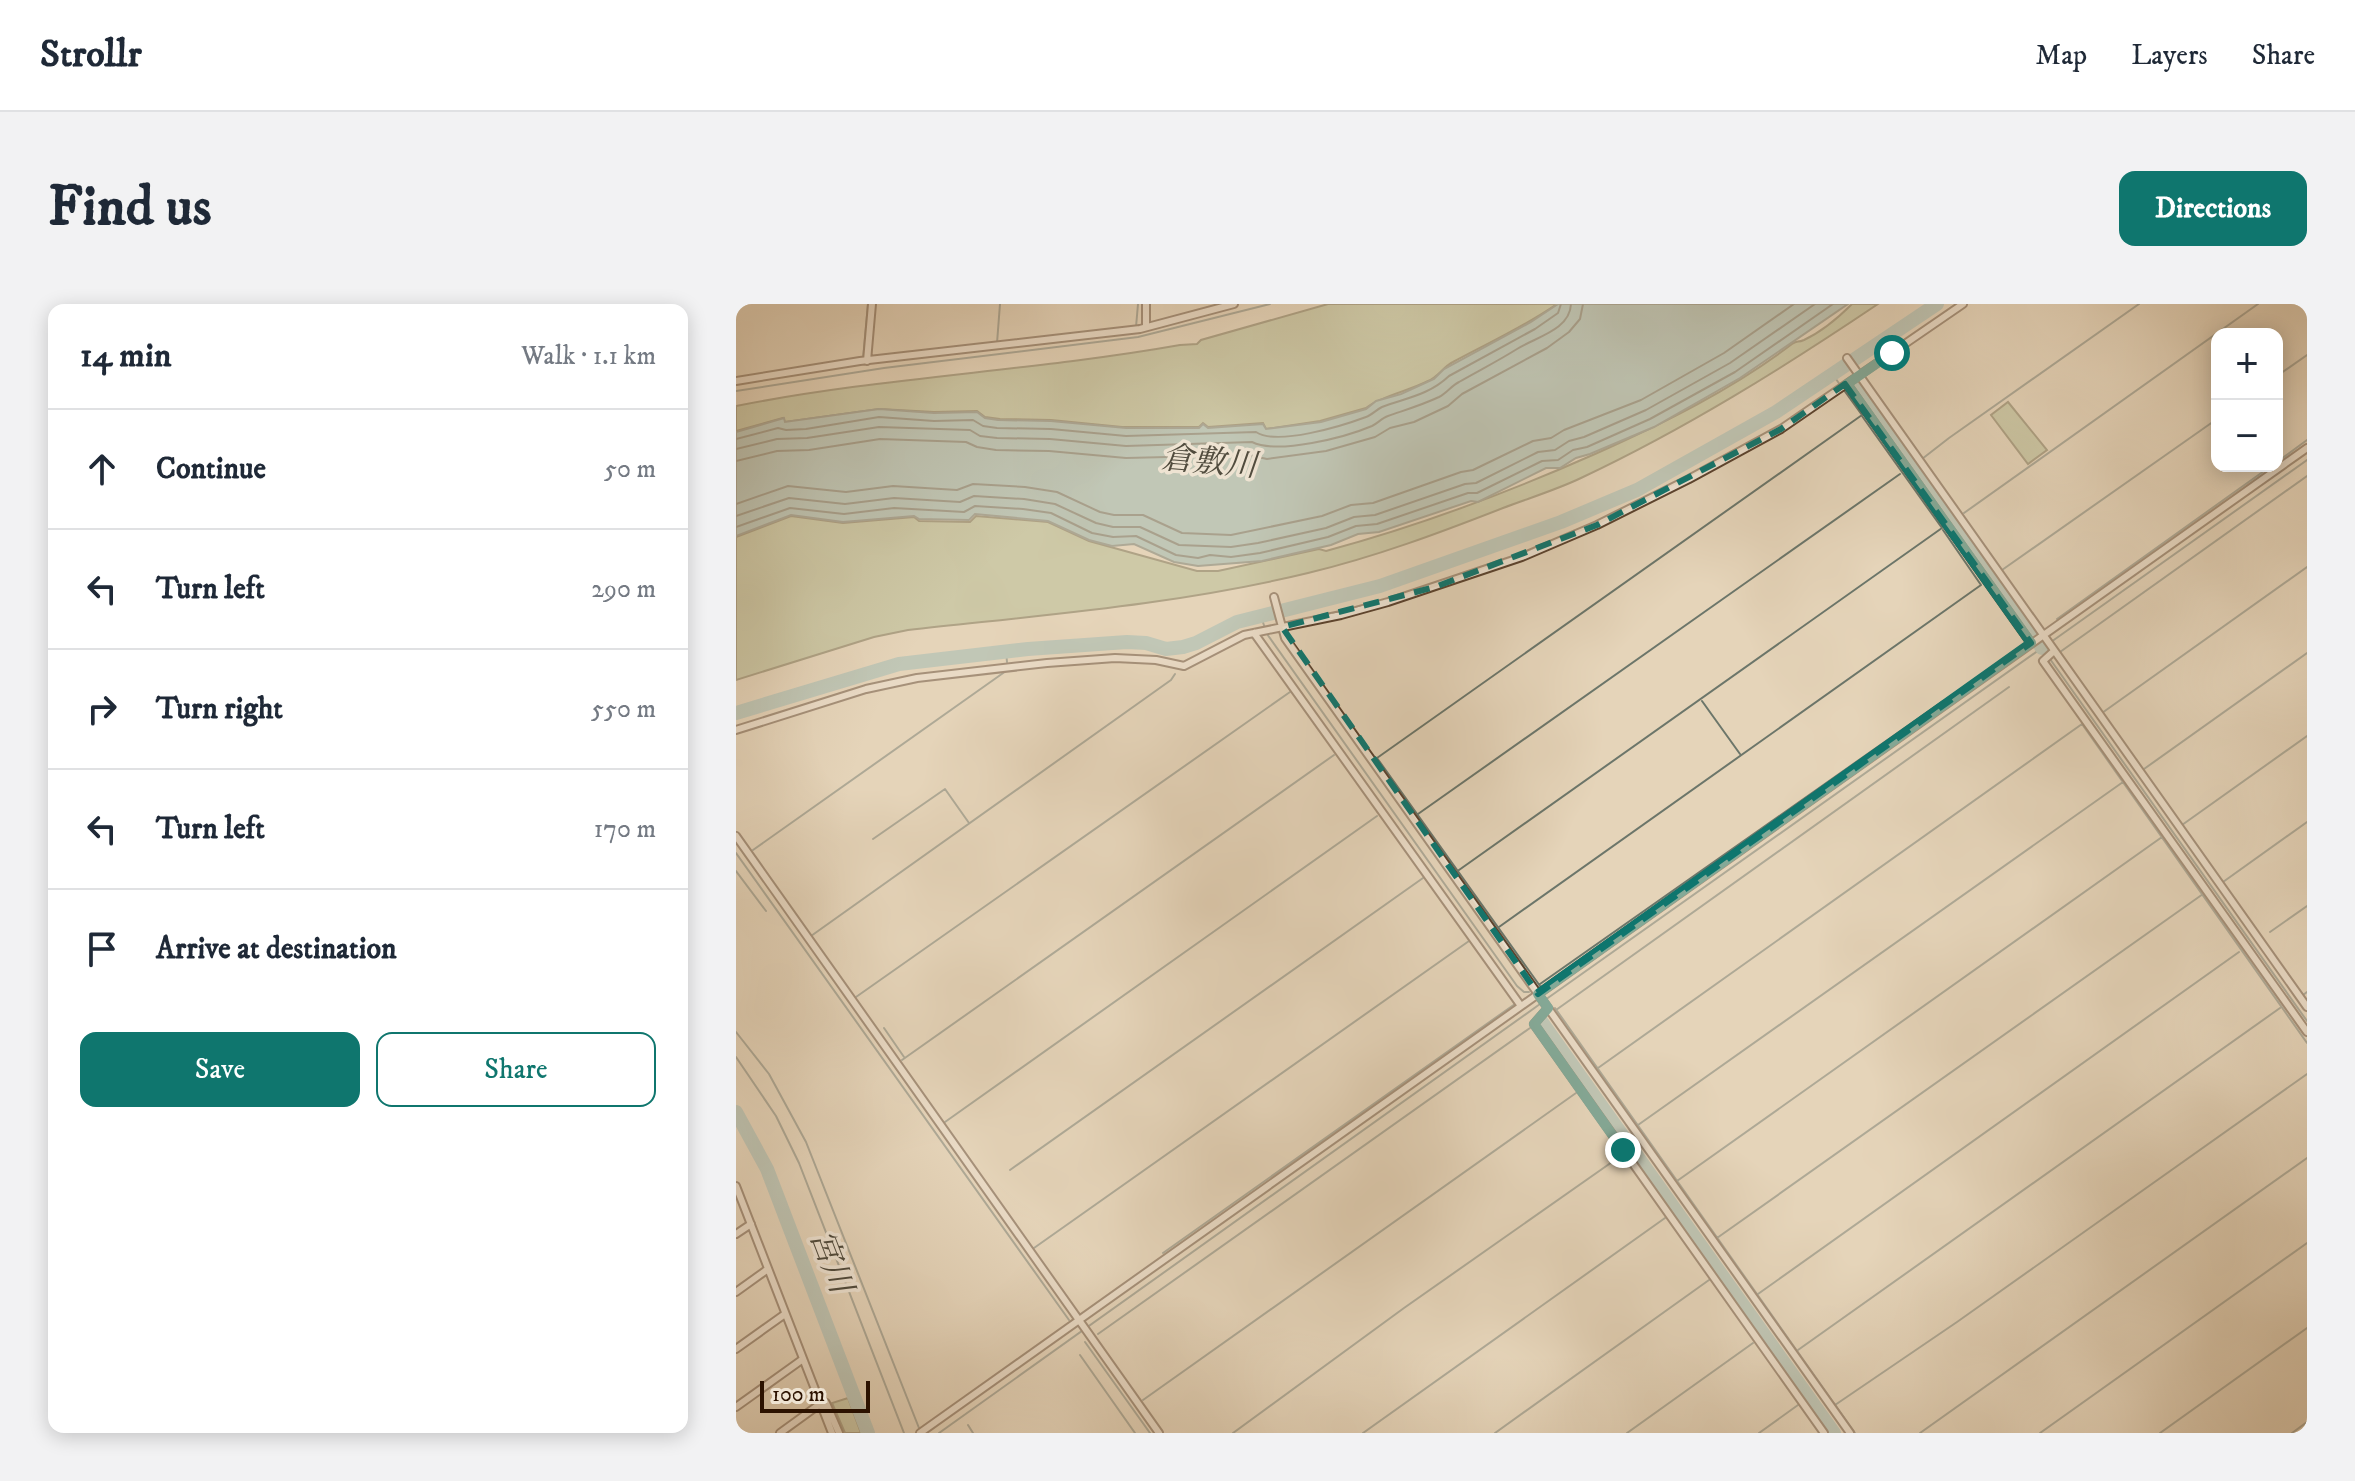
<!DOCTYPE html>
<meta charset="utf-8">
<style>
body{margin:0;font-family:"IM FELL DW Pica","Noto Serif JP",serif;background:#f2f2f3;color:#1f2937}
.controls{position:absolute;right:24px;top:24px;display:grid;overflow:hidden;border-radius:16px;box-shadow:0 4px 20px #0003}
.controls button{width:72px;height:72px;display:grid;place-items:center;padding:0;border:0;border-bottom:2px solid #e0e1e3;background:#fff;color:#1f2937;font:40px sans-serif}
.scale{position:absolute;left:24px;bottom:20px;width:110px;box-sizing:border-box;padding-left:8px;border:4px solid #2c1200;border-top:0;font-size:22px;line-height:28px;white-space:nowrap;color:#2c1200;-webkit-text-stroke:6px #eee3d2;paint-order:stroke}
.stop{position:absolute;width:24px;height:24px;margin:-18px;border:6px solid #0f766e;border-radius:50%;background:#fff}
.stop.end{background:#0f766e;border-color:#fff;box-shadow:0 2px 8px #0008}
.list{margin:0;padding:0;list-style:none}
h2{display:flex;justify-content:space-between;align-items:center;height:104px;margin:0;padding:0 32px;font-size:34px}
h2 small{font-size:26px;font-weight:400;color:#747a83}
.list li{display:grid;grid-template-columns:52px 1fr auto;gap:24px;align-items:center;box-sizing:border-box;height:120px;padding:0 32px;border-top:2px solid #e0e1e3}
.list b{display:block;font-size:30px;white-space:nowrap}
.list em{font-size:26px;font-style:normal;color:#747a83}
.actions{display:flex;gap:16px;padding:24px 32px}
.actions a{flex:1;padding:18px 0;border:2px solid #0f766e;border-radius:16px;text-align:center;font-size:28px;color:#0f766e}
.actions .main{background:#0f766e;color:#fff}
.icon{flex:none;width:44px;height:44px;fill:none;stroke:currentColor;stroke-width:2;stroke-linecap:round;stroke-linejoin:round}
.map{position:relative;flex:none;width:1571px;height:1129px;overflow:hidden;border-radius:16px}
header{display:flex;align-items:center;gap:48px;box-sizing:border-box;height:112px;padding:0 40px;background:#fff;border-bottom:2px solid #e0e1e3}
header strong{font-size:38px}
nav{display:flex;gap:44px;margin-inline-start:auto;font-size:28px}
.intro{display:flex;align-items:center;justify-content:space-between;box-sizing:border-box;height:192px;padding:0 48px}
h1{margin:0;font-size:56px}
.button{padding:20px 36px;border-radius:16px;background:#0f766e;color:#fff;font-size:28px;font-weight:700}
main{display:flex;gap:48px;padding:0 48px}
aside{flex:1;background:#fff;border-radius:16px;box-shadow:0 4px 20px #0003}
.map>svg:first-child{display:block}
.green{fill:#b1bd91;stroke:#6e6848;stroke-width:2}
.water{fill:#96b8b1;stroke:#6c766a;stroke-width:2}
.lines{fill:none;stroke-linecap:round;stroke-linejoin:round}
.shore{stroke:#616558;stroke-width:2}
.stream{stroke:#6c766a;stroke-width:2}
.river{stroke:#96b8b1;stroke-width:14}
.minor-casing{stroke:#5a422e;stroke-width:10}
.minor{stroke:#eee3d2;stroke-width:6}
.route{stroke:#0f766e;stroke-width:10}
.marked{fill:none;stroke:#0f766e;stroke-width:6;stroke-dasharray:16 10;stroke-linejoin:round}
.labels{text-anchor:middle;stroke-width:7;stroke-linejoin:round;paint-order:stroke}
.water-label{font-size:32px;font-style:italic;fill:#514c3e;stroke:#eee3d2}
</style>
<header>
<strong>Strollr</strong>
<nav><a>Map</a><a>Layers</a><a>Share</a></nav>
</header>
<div class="intro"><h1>Find us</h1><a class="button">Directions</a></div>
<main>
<aside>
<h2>14 min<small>Walk · 1.1 km</small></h2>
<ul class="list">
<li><svg class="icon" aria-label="ahead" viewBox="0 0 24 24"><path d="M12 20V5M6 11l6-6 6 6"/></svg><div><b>Continue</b></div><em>50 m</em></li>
<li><svg class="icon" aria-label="left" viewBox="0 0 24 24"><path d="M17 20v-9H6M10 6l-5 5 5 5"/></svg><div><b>Turn left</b></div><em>290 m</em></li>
<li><svg class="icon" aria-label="right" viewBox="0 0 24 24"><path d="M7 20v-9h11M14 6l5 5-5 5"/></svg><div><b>Turn right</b></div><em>550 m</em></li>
<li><svg class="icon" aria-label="left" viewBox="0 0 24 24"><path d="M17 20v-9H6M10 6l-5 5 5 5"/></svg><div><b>Turn left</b></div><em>170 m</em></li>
<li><svg class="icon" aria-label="arrive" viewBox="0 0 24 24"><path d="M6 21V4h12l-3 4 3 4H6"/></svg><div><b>Arrive at destination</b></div></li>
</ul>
<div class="actions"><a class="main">Save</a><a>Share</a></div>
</aside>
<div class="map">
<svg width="1571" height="1129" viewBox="0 0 1571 1129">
<rect width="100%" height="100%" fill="#e5d4b9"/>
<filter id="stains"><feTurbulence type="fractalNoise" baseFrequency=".0025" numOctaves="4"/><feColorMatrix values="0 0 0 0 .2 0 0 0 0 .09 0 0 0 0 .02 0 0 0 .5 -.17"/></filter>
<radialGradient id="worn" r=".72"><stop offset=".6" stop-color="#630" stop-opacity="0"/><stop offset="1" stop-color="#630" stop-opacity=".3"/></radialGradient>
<!-- green -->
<path class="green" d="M 592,0 L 821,0 C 788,23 752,39 717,58 C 707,63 702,73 692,77 C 673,87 645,92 630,104 L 584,117 L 530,125 L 527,119 L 472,123 L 467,119 L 463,123 L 386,123 L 315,116 L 264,115 L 249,113 L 241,107 L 198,108 L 143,105 L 49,118 L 47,114 L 0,127 L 0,102 C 147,73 297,67 444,41 L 461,40 L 465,36 Z
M 1116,0 L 1142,0 C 1047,64 949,125 845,174 C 820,186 793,194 767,204 C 703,229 639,253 572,269 C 440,301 306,311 172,326 L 138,333 L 0,376 L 0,233 L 55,212 L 107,219 L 178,213 L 183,217 L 234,218 L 240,212 L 312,218 L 353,237 L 461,267 L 482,267 L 583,245 L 590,247 C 683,222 771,189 859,150 C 928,119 997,85 1056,40 C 1062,36 1061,39 1068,36 C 1085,28 1103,13 1116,0 Z
M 1272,98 L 1311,146 L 1292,160 L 1255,111 Z
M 112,1094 L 125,1129 L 109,1129 L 96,1099 Z"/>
<!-- water -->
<path class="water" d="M 822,0 L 1112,0 L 1004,74 L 918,123 L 854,150 L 840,154 L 824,164 L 810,164 L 742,198 L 735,197 L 643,228 L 622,230 L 595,241 L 526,257 L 462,262 L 438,258 L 398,240 L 376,242 L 353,236 L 312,217 L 239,210 L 233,216 L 183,215 L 178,212 L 107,218 L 55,211 L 0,232 L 0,128 L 48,114 L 49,118 L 143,105 L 198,109 L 241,108 L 249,114 L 262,116 L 315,117 L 390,124 L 463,124 L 467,120 L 472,124 L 527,120 L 530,125 L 585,118 L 630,105 L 640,97 L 665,90 L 698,75 L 708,65 L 795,18 Z"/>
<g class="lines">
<!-- shore -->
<path class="shore" d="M 0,135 L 42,124 L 50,126 L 70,125 L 143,113 L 198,117 L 237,116 L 247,122 L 261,124 L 315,125 L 390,132 L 520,128 C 541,142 606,122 630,113 C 636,111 640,106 646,103 C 670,94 693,91 713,72 L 799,25 L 822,9 L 825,0
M 0,145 L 41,135 L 71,134 L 143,123 L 234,126 L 244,132 L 261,134 L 314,135 L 390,142 L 516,138 C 542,151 610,133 636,122 C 642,119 646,114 652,112 C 669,106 686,101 703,93 C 711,89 715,82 723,78 C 742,67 762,57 781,45 C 800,33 834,26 835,0
M 0,157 L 41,147 L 73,146 L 144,135 L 230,138 L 241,143 L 260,146 L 313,147 L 390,154 L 513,151 L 531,155 L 590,147 L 639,133 L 654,124 L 678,118 L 712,102 L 726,90 L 811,44 L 833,28 L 844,15 L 847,0
M 0,200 L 52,182 L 110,188 L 157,182 L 221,186 L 237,180 L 289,183 L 321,188 L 364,208 L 378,211 L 407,211 L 446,229 L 495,231 L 586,212 L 615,201 L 637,199 L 725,168 L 737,166 L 797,137 L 815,134 L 828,126 L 905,96 L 988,49 L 1058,0
M 0,212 L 53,194 L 109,200 L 158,194 L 224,198 L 238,192 L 288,195 L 319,200 L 360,219 L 377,223 L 404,223 L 443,241 L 495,243 L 522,239 L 590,224 L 618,213 L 639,211 L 729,180 L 740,179 L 802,148 L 819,146 L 833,137 L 848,133 L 910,106 L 994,59 L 1079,0
M 0,223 L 54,204 L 108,210 L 158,204 L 228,208 L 239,202 L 287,205 L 315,209 L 356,229 L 377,233 L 400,232 L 440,251 L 462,254 L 474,251 L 495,253 L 524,249 L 592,233 L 620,222 L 641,220 L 732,189 L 741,189 L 806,157 L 822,156 L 837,146 L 851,143 L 914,115 L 999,68 L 1097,0"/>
<!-- stream -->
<path class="stream" d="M 400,23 L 402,0
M 261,39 L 264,0
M 127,55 L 132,0
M 1541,72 L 1571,51
M 0,87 L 148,64 L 402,33 L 534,0
M 1186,155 L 1213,134 L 1403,0
M 1541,158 L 1571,136
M 1228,209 L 1522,0
M 1216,216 L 1219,215
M 1266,266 L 1481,115
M 1256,273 L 1259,271
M 525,313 L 529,324
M 1321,315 L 1535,162
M 531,330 L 781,682 L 788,688 L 793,688
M 1297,330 L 1299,328
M 1315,338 L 1571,156
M 447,343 L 447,348
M 270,348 L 271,358
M 1324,348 L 1571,172
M 1314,355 L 1571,717
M 966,397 L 1004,450
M 1366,409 L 1571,263
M 1408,465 L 1571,349
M 682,510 L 1164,170
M 1446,521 L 1571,432
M 137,535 L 209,485 L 233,519
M 17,546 L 270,367
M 0,549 L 333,1016
M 723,566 L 1206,224 L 1126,112
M 0,567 L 30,607
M 1487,578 L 1571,518
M 763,623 L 1245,281 L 1207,226
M 1534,628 L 1571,602
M 75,632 L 435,376 L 439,370
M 804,680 L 1207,397
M 804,682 L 641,454 L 1126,111 L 1097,71
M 1567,691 L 1571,688
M 120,693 L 554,388
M 809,696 L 1310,341
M 819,704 L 1119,1129
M 820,706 L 1273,383
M 148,724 L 168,753
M 0,728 L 33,770 L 70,838 L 183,1124
M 0,753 L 40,812 L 63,859 L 168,1129
M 166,756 L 598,451
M 862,764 L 1346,420 L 1571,739
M 849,782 L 851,781
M 209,818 L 641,512
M 902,821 L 1387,478
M 892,846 L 895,844
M 274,866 L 687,574
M 941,877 L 1426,533
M 937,907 L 939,906
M 981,934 L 1467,590
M 298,944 L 733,637
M 427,949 L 779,700
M 982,970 L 984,969
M 1022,990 L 1503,648
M 362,1030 L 794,724
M 1027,1032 L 1028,1031
M 349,1038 L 414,1129
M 1062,1046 L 1544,704
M 344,1051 L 399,1129
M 1071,1095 L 1073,1094
M 407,1096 L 840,789
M 1099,1101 L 1221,1018 L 1571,770
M 232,1121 L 237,1129
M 203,1129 L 804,700
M 497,1129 L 668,1004 L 886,851
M 627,1129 L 929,914
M 759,1129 L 973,976
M 891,1129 L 1017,1039
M 1023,1129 L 1062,1101
M 1184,1129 L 1571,854
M 1304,1129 L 1571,939
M 1424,1129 L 1571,1024
M 1556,1129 L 1571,1118"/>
<!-- river -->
<path class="river" d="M 1118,79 L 1298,332
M 1304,341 L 1306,344
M 0,409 L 163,360 L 292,345 L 391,338 L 410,339 L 430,345 L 447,343 L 460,339 L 501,318 L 644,282 L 825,218 L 901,186 L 1040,108 L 1201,0
M 805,717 L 1098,1129
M 0,808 L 31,865 L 132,1129"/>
<defs>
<path id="minor" d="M 410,22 L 410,0
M 1111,54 L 1571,703
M 131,57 L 136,0
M 0,77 L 124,57 L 404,25 L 498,0
M 1111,80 L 1295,339
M 538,293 L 549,334 L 1114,1129
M 518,329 L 785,702
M 1318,347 L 1307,357 L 1571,728
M 0,426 L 130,385 L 181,374 L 311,359 L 379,354 L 420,356 L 448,362 L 508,331 L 605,311 L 652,298 L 786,253 L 861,221 L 953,175 L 1045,125 L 1227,0
M 0,532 L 423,1129
M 812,704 L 798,720 L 1088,1129
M 0,882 L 96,1129
M 0,930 L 15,920
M 0,988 L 32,965
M 0,1045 L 49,1010
M 0,1103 L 67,1055
M 44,1129 L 84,1100 L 90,1099 L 103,1129
M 184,1129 L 1571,144"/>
</defs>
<!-- minor casing -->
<use href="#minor" class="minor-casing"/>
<!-- minor -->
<use href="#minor" class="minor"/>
</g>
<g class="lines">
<!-- route -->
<path class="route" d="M 887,846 L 798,720 L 812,704 L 802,690 L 1295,339 L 1111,80 L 1156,49"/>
</g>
<!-- marked area -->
<path d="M0 0H1571V1129H0ZM 1109,80 L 1295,339 L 802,690 L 546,323 L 699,283 L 861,221 L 1045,125 Z" fill="#e5d4b9" fill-opacity=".55" fill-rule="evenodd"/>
<path class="marked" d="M 1109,80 L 1295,339 L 802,690 L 546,323 L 699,283 L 861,221 L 1045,125 Z"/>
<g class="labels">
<!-- water labels -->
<g class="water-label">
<text transform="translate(473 157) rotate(5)" y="11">倉敷川</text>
<text transform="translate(96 957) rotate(69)" y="11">宮川</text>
</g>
</g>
<rect width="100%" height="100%" filter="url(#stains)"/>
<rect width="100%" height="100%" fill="url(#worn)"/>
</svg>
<div class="controls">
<button>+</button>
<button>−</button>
</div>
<div class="scale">100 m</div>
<div class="stop" style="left:1156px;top:49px"></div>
<div class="stop end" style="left:887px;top:846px"></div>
</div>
</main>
